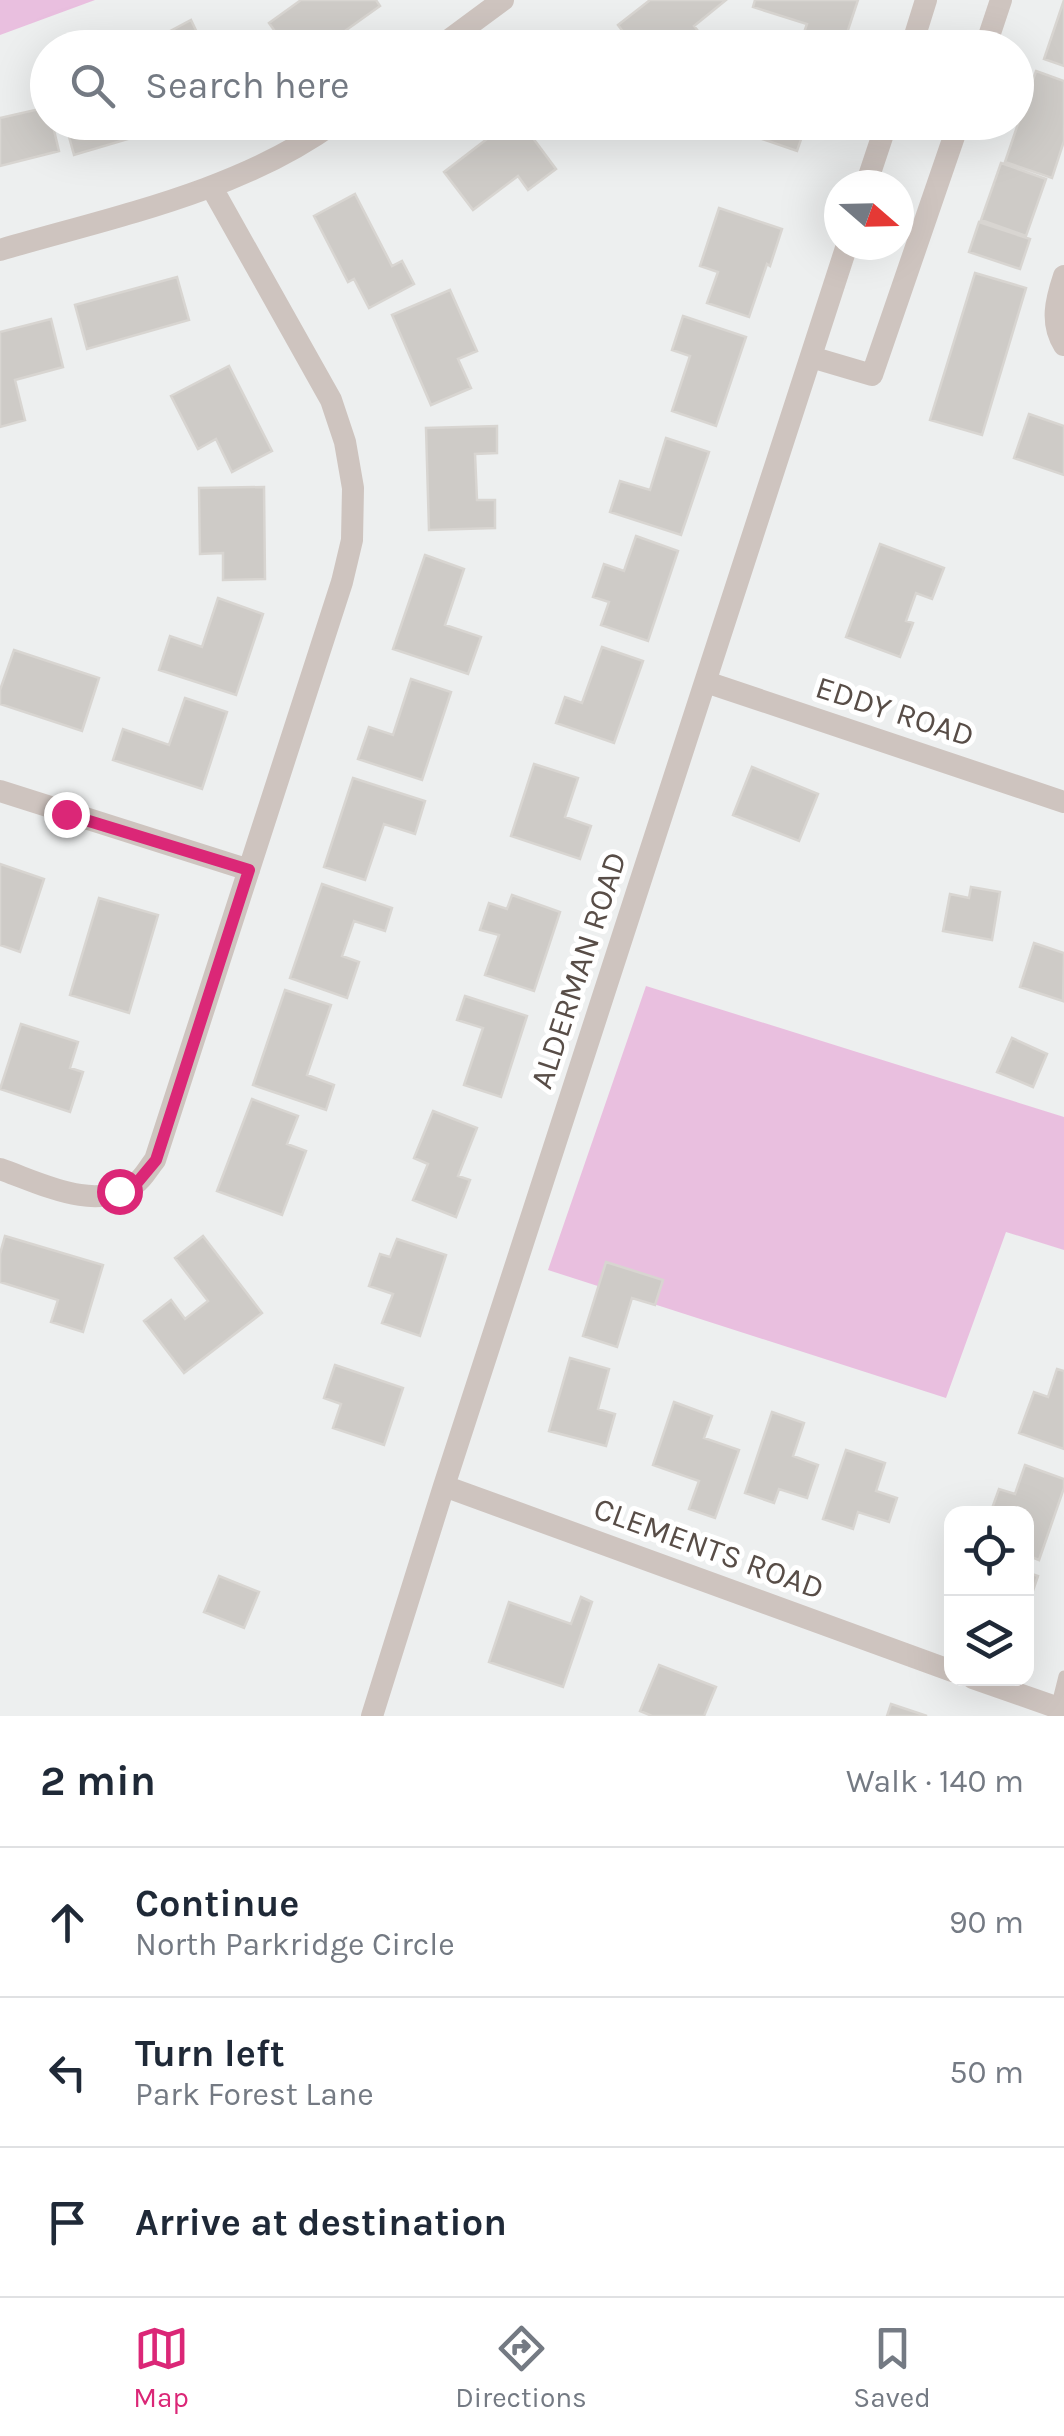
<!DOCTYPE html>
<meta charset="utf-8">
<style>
body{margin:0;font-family:Karla,sans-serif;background:#f2f2f3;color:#1f2937}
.controls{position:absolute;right:30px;bottom:30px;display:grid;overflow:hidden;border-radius:20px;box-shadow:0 10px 40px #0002}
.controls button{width:90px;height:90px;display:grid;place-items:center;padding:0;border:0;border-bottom:2px solid #e0e1e3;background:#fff;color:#1f2937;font:50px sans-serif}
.compass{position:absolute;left:824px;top:170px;width:90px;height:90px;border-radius:50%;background:#fff;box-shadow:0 10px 40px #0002;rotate:110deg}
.stop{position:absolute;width:30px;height:30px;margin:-22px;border:8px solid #db2777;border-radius:50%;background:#fff}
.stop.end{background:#db2777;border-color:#fff;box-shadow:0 2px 10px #0008}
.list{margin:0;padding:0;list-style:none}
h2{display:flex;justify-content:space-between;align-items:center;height:130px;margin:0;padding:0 40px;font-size:42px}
h2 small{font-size:32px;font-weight:400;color:#747a83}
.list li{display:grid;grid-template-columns:65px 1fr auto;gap:30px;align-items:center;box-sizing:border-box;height:150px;padding:0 40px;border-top:2px solid #e0e1e3}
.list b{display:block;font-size:38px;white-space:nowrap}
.list p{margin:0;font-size:32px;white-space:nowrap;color:#747a83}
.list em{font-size:32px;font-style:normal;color:#747a83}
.icon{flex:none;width:55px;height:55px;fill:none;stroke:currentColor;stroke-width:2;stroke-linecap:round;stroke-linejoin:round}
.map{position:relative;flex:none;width:1064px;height:1716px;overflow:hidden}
.search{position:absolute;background:#fff;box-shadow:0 10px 40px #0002;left:30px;right:30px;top:30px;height:110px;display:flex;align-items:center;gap:25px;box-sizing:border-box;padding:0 35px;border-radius:55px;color:#747a83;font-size:38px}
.sheet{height:580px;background:#fff}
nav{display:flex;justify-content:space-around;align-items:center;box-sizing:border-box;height:140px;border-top:2px solid #e0e1e3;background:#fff;font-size:28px;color:#747a83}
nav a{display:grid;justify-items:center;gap:5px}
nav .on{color:#db2777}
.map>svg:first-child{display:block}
.green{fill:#e9bfdf}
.building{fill:#cecbc7;stroke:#d8d5d1;stroke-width:2.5}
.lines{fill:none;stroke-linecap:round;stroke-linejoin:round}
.lane{stroke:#cec4bf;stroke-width:11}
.street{stroke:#cec4bf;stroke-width:22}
.route{stroke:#db2777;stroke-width:12}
.labels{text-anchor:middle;stroke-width:10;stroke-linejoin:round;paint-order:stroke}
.street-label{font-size:32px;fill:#584d47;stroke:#fff}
</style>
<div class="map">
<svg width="1064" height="1716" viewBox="0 0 1064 1716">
<rect width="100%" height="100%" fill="#edefef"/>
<!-- green -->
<path class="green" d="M 0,0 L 95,0 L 0,35 Z
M 646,986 L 1064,1117 L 1064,1250 L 1006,1232 L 946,1398 L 548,1270 Z"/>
<!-- building -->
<path class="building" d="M 301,0 L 376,0 L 380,6 L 321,48 L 287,48 L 269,23 Z
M 650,0 L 726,0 L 694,26 L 708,43 L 702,48 L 635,48 L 618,25 Z
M 755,0 L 858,0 L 842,48 L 810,48 L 800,44 L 807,24 L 753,7 Z
M 1064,0 L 1064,66 L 1044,59 Z
M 191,20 L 203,45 L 223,34 L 230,48 L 165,48 L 159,37 Z
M 604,32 L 615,48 L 584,48 Z
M 255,36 L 261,48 L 233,48 Z
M 1036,71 L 1064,81 L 1064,141 L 1052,178 L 1005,162 Z
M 48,107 L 48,122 L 52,122 L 59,151 L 0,166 L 0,118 Z
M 65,122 L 171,122 L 172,126 L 74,155 Z
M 509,122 L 521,122 L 556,169 L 528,190 L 518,176 L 473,210 L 444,172 Z
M 745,122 L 807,122 L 797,151 L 742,132 Z
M 1001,163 L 1046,179 L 1026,236 L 981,220 Z
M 355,194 L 392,266 L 402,261 L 414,284 L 369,308 L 354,279 L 348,282 L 314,216 Z
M 719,208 L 782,229 L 770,266 L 767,264 L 749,317 L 707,303 L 718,272 L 700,266 Z
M 979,222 L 1030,239 L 1020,269 L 969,252 Z
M 975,273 L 1026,288 L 982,435 L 930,420 Z
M 177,277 L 189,320 L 87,349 L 75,305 Z
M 450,290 L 477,351 L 458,359 L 471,388 L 431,405 L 392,315 Z
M 683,316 L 746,337 L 716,426 L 672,411 L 690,356 L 672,350 Z
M 51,319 L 63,367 L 15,380 L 25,420 L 0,427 L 0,332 Z
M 229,366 L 272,451 L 232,472 L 216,439 L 198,449 L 171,396 Z
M 1029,414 L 1064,426 L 1064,475 L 1014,458 Z
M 497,426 L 497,453 L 475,454 L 477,500 L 495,500 L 495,528 L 429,530 L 426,428 Z
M 666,438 L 709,452 L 681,535 L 610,512 L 620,481 L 650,490 Z
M 264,487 L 265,579 L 223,580 L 223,553 L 200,554 L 199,488 Z
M 636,536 L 678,551 L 648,641 L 601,625 L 609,602 L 593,597 L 604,564 L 624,571 Z
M 880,544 L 944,568 L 932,599 L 916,593 L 906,621 L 913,623 L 900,657 L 846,637 Z
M 425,555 L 464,569 L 445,625 L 481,637 L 468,674 L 393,649 Z
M 218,598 L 263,614 L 236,695 L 159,670 L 170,636 L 202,647 Z
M 602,647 L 643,661 L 614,743 L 556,723 L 565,697 L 582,703 Z
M 14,650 L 99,678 L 82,731 L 0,704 L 0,690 Z
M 411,679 L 451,692 L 422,780 L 358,759 L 369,727 L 393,735 Z
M 185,698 L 227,712 L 202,789 L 113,760 L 123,729 L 169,745 Z
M 534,764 L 578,778 L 565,817 L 591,826 L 580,859 L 511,836 Z
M 752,767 L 818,794 L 799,841 L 733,815 Z
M 353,778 L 425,801 L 415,834 L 384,824 L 365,880 L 324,867 Z
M 0,864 L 44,879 L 20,952 L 0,945 Z
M 322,884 L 392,908 L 385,931 L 354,921 L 342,956 L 359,962 L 347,998 L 290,978 Z
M 971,887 L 1000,892 L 992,940 L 943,931 L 950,894 L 969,898 Z
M 512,895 L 560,912 L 534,991 L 485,975 L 499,935 L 480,930 L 489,903 L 507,909 Z
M 99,898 L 158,915 L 129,1013 L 70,995 Z
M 1034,943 L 1064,953 L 1063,1001 L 1020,987 Z
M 285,990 L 331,1005 L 307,1075 L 334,1085 L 326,1110 L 253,1085 Z
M 465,996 L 527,1016 L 501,1097 L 464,1085 L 483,1028 L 457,1020 Z
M 21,1024 L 78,1042 L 70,1068 L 83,1072 L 70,1112 L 0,1089 Z
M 1012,1038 L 1047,1054 L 1033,1087 L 997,1072 Z
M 252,1099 L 298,1116 L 287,1144 L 306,1151 L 282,1215 L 217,1191 Z
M 433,1111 L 477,1128 L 458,1176 L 470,1180 L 456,1217 L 413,1200 L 428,1164 L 414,1158 Z
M 5,1236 L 103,1265 L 83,1332 L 51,1322 L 58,1300 L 0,1282 L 0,1254 Z
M 203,1236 L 262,1313 L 184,1373 L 144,1321 L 171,1300 L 185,1319 L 208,1301 L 175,1258 Z
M 397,1239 L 446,1255 L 420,1336 L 382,1323 L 393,1294 L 369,1286 L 380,1254 L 390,1257 Z
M 606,1262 L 663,1280 L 655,1305 L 632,1298 L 617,1347 L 583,1336 Z
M 570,1358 L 609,1369 L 598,1409 L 615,1414 L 606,1446 L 549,1431 Z
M 335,1365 L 403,1388 L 384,1445 L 333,1428 L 341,1404 L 324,1398 Z
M 1057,1369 L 1064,1371 L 1064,1449 L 1019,1433 L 1034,1392 L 1048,1397 Z
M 674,1402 L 712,1416 L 704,1438 L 739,1450 L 715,1518 L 689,1509 L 699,1481 L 653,1465 Z
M 772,1412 L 804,1423 L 793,1456 L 818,1465 L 807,1498 L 779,1489 L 774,1503 L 745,1493 Z
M 846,1450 L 885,1463 L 876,1491 L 897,1498 L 889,1522 L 858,1512 L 853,1529 L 823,1519 Z
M 1025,1465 L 1064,1479 L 1064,1488 L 1039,1560 L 1026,1555 L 1026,1514 L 990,1514 L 999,1489 L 1015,1494 Z
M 1026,1572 L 1038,1576 L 1026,1611 Z
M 219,1576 L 259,1592 L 244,1628 L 204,1612 Z
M 581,1597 L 592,1602 L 563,1687 L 489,1662 L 509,1602 L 571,1624 Z
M 659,1665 L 716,1687 L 704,1716 L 652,1716 L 640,1711 Z
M 891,1704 L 927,1716 L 887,1716 Z"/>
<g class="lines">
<!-- lane -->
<path class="lane" d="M 1056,1708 L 1064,1676"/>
<!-- street -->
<path class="street" d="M 438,48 L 503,0
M 911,48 L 926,0
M 985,48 L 1001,0
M 866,185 L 887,122
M 0,250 C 112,217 239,192 335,122
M 1064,276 C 1056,300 1050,323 1064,345
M 811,357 L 872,375 L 959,122
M 706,682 L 1064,802
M 0,791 L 249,870
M 0,1169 C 41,1183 95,1213 135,1184 C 143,1179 149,1167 155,1160 L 342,582 L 352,540 L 353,488 L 345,442 L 331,400 L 212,188
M 444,1486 L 952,1671
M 973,1678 L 1064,1710
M 372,1716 L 444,1486 L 847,245"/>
</g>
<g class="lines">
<!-- route -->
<path class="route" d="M 66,814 L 249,870 L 156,1160 L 136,1184 L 119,1191"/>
</g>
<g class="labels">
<!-- street labels -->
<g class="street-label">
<text transform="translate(895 711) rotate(18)" y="11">EDDY ROAD</text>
<text transform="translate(578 970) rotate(-72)" y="11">ALDERMAN ROAD</text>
<text transform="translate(709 1548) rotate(20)" y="11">CLEMENTS ROAD</text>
</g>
</g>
</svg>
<div class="controls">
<button><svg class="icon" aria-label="locate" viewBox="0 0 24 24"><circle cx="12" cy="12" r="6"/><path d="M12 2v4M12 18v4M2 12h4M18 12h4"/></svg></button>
<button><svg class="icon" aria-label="layers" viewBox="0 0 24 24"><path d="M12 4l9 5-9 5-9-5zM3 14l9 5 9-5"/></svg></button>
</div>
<svg class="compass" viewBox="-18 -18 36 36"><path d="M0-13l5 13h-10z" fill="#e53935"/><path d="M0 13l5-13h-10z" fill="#747a83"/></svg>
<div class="stop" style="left:119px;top:1191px"></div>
<div class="stop end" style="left:66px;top:814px"></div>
<div class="search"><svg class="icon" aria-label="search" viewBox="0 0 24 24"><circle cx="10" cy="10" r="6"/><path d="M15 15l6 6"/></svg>Search here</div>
</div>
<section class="sheet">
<h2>2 min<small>Walk · 140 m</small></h2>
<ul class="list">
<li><svg class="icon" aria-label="ahead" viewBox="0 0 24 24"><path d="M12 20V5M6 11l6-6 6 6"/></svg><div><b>Continue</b><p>North Parkridge Circle</p></div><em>90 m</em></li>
<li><svg class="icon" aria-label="left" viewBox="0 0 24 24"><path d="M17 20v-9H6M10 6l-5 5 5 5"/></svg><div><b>Turn left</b><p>Park Forest Lane</p></div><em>50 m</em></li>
<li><svg class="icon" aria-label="arrive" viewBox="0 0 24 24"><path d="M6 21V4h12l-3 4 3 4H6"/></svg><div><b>Arrive at destination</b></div></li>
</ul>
</section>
<nav>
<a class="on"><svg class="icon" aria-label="map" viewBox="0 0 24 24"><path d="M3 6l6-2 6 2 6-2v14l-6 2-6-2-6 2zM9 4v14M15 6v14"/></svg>Map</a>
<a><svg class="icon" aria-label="directions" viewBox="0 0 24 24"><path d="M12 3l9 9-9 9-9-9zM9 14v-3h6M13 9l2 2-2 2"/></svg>Directions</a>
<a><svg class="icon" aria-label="saved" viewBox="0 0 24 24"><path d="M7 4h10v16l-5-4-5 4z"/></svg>Saved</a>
</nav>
